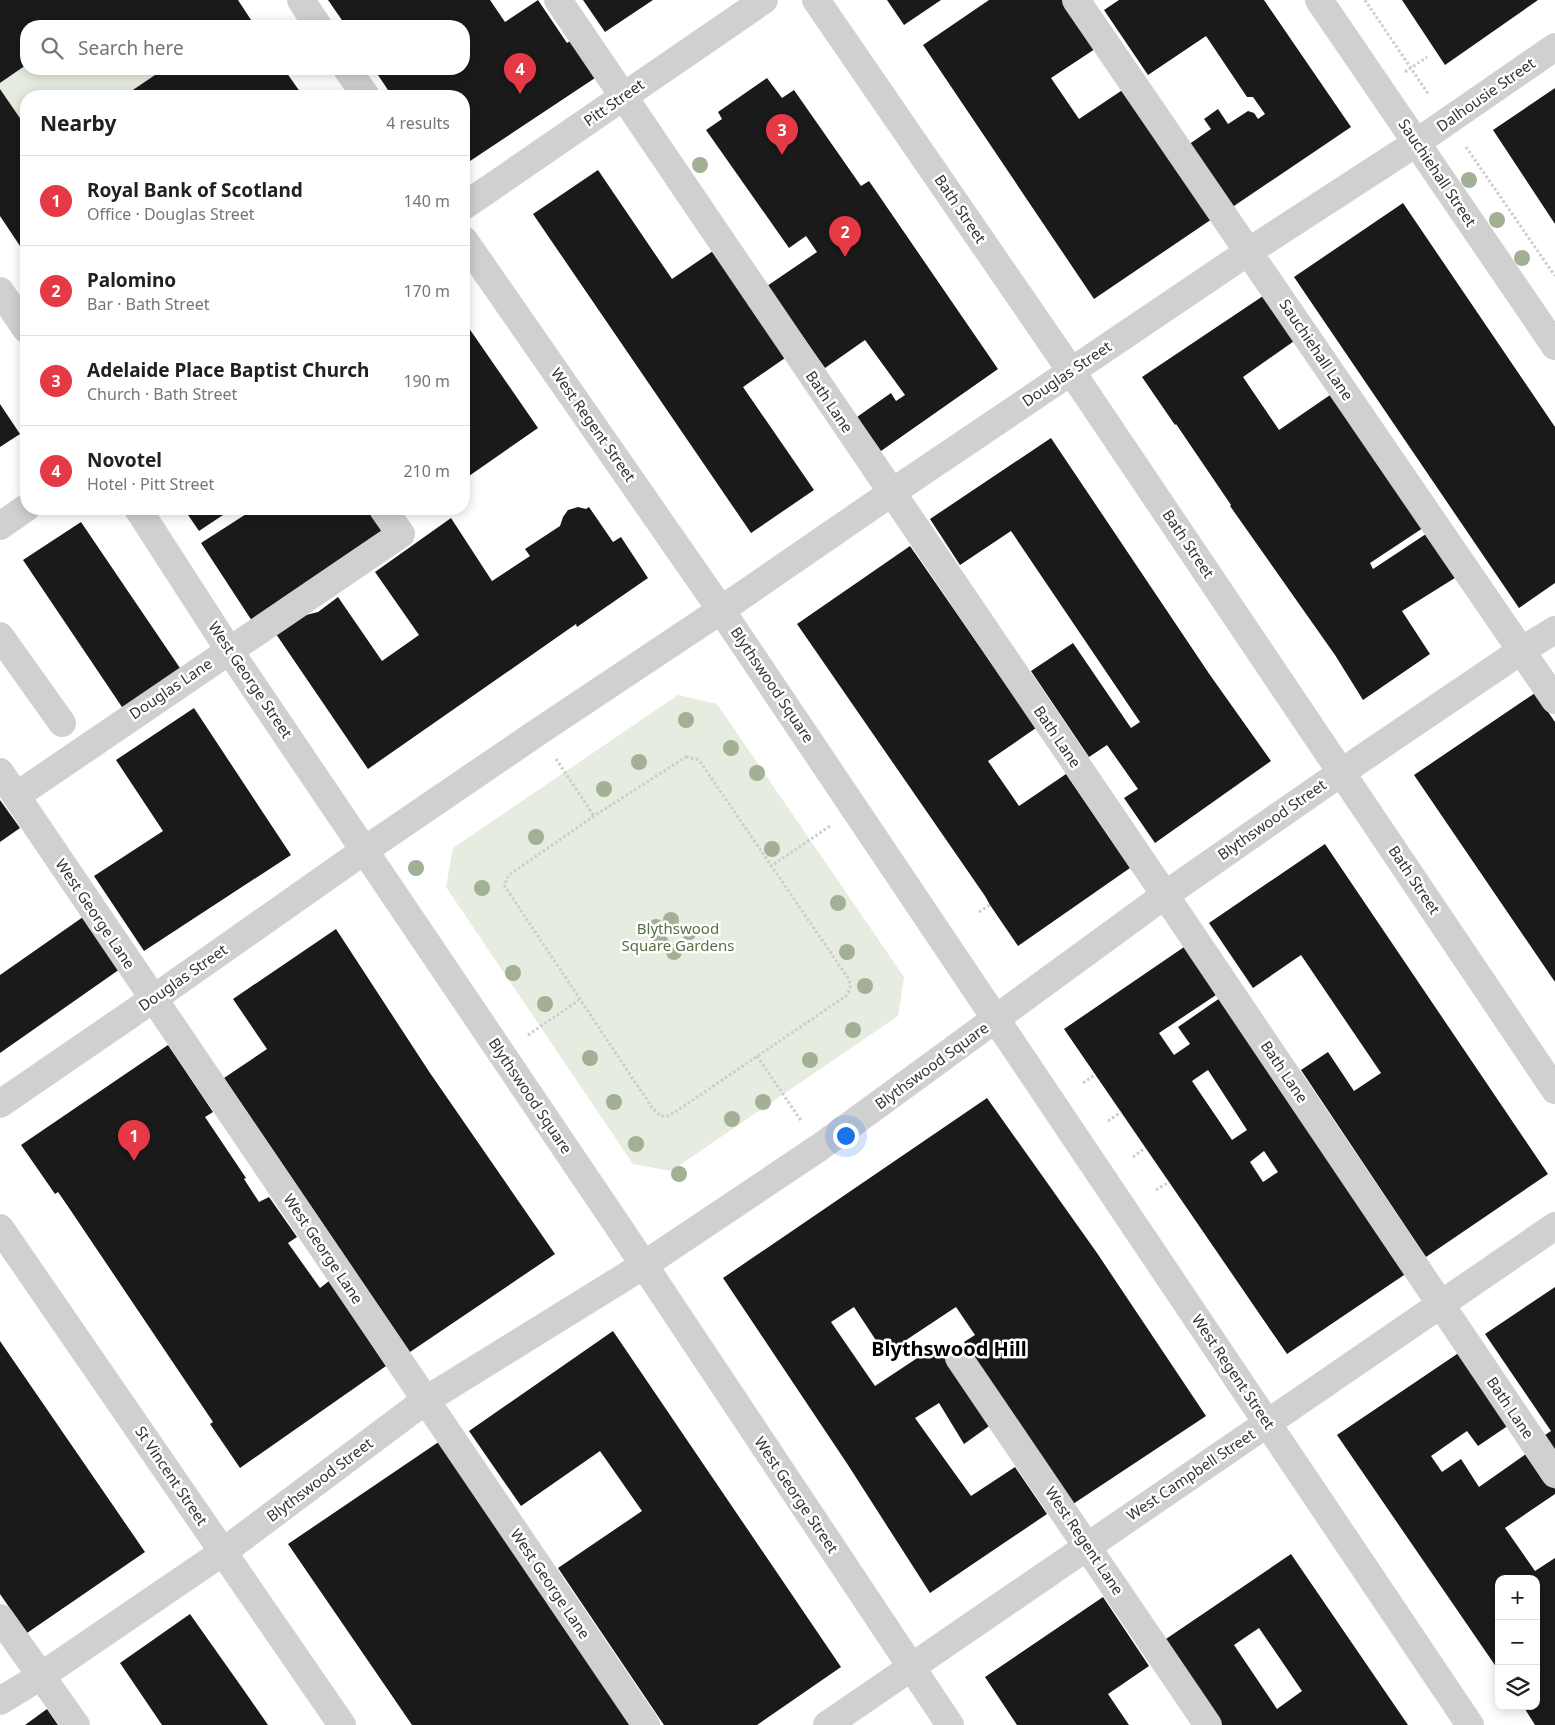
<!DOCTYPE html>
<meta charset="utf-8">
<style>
body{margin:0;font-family:"Noto Sans",sans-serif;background:#f6f6f6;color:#202124}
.controls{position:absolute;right:15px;bottom:15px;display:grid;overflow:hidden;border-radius:10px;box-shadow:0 2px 12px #0003}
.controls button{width:45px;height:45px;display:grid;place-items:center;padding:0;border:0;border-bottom:1px solid #e0e0e0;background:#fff;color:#202124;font:25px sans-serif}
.you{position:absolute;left:845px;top:1135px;width:18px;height:18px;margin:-12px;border:4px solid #fff;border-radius:50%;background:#1a73e8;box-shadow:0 0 0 8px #1a73e833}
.badge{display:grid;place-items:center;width:32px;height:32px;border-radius:50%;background:#e63946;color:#fff;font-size:16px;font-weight:700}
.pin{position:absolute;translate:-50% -41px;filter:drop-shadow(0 1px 2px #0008)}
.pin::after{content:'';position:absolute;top:26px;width:18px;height:15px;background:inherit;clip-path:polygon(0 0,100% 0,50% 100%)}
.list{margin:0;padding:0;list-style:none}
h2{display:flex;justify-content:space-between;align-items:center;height:65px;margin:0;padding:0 20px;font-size:21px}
h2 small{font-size:16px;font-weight:400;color:#757577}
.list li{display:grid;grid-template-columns:32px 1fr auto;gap:15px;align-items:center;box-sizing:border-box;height:90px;padding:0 20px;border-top:1px solid #e0e0e0}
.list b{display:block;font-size:19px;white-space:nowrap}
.list p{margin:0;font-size:16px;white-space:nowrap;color:#757577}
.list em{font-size:16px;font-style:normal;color:#757577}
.icon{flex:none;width:28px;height:28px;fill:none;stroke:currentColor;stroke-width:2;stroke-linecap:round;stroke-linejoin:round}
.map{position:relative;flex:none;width:1555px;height:1725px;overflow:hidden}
.search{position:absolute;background:#fff;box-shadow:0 2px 12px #0003;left:20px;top:20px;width:450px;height:55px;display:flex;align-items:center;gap:12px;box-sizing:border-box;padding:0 18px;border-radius:20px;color:#757577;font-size:19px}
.panel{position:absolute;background:#fff;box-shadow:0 2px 12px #0003;left:20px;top:90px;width:450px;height:425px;border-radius:20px}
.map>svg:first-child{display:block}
.green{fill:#e6ecdf}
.building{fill:#1a1a1a;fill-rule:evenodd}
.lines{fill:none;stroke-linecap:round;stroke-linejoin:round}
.path{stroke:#cdcdcd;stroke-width:3;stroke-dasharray:2.5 2.5;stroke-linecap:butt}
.minor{stroke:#d0d0d0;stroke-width:28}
.tree{fill:#a2b095}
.labels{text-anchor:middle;stroke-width:5;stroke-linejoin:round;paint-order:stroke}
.street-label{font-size:15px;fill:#333;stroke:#fff}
.park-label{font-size:15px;fill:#56703f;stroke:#fff}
.district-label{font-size:20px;font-weight:bold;fill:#000;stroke:#fff}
</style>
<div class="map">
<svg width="1555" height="1725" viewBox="0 0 1555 1725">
<rect width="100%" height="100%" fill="#fff"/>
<!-- green -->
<path class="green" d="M 26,65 L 26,69 L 37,69 L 40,72 L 45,69 L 151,69 L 155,75 L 124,96 L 26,96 L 26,127 L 0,89 L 0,83 Z
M 678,695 L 717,704 L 904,977 L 898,1016 L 671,1171 L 633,1164 L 446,887 L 453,848 Z"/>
<!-- building -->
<path class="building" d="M 0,0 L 238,0 L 255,26 L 122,26 L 118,20 L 108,26 L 26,26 L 26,65 L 0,83 Z
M 328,0 L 490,0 L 505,22 L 538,0 L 567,43 L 576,37 L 601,74 L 464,165 L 464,96 L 392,96 L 374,69 L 464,69 L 464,26 L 346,26 Z
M 583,0 L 653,0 L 605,32 Z
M 887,0 L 941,0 L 904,25 Z
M 989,0 L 1062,0 L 1095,49 L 1051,78 L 1079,119 L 1124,89 L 1212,219 L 1094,299 L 923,45 Z
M 1119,0 L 1264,0 L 1351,127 L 1231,208 L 1188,145 L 1211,129 L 1204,119 L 1218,109 L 1228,124 L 1248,111 L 1254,113 L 1258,119 L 1265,114 L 1253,97 L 1247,97 L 1206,36 L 1148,75 L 1104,10 Z
M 1402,0 L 1538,0 L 1445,65 Z
M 151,69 L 284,69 L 303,96 L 124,96 L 155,75 Z
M 767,78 L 782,98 L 794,90 L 861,186 L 869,181 L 998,369 L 881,451 L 857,417 L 891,393 L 896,401 L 905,395 L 865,340 L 825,368 L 767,286 L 817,252 L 806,236 L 789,248 L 706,130 L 722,119 L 718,112 Z
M 1555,88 L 1555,224 L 1493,130 Z
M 0,89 L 26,127 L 26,255 L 0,216 Z
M 598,170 L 672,279 L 713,251 L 785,358 L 743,387 L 814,490 L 751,533 L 533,214 Z
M 1403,203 L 1555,427 L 1555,583 L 1519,608 L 1294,277 Z
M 1266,294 L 1297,339 L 1243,377 L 1279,430 L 1333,393 L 1426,526 L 1370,563 L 1373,569 L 1429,532 L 1458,576 L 1402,611 L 1430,654 L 1363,700 L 1335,655 L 1230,506 L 1231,505 L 1176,424 L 1175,425 L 1142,377 Z
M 464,321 L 538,428 L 469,476 L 464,469 Z
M 0,404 L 20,434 L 0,447 Z
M 1051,438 L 1210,675 L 1271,761 L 1155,843 L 1124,798 L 1138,789 L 1107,745 L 1089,757 L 1031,671 L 1073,643 L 1131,728 L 1140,722 L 1011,531 L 960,565 L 930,519 Z
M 578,507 L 586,509 L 589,507 L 613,542 L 621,537 L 648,578 L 577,627 L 576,624 L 368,769 L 276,634 L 302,616 L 318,612 L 338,597 L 382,661 L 419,635 L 375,572 L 451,518 L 492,581 L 530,556 L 525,549 L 560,526 L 563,517 L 568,510 Z
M 184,509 L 232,509 L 199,531 Z
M 254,509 L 367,509 L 384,535 L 252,621 L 201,543 Z
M 81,522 L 182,671 L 124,710 L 23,560 Z
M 910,546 L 1036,728 L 988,761 L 1019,806 L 1066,774 L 1130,868 L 1018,946 L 990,905 L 985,896 L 797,624 Z
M 1535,693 L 1555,722 L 1555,982 L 1414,775 Z
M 194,708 L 291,855 L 144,951 L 94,876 L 163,831 L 116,760 Z
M 0,800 L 20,828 L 0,842 Z
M 1325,844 L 1548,1174 L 1426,1257 L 1301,1070 L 1328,1052 L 1354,1091 L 1381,1073 L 1301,955 L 1253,988 L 1209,923 Z
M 83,917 L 120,969 L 0,1053 L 0,975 Z
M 336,929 L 430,1073 L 555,1254 L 410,1352 L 224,1078 L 267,1049 L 233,999 Z
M 1187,945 L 1219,993 L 1159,1033 L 1174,1055 L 1190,1044 L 1178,1027 L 1220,998 L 1407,1273 L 1287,1354 L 1064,1029 ZM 1208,1070 L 1247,1130 L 1232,1140 L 1192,1081 ZM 1264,1151 L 1278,1172 L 1263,1182 L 1250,1162 Z
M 168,1045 L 213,1112 L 205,1117 L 246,1178 L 244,1179 L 259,1202 L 269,1197 L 297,1237 L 288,1243 L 320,1288 L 329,1281 L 386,1366 L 240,1468 L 210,1424 L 213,1422 L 67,1205 L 58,1192 L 55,1194 L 21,1145 Z
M 987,1098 L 1097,1253 L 1206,1416 L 1073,1504 L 964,1342 L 975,1335 L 956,1307 L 885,1354 L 854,1307 L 831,1322 L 875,1386 L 940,1343 L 992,1424 L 964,1444 L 939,1403 L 915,1418 L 971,1496 L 1015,1467 L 1047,1514 L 930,1593 L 848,1465 L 723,1278 Z
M 1555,1287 L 1555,1451 L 1545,1435 L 1551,1431 L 1485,1334 Z
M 613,1331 L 841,1667 L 757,1725 L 664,1725 L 558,1568 L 642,1511 L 600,1451 L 521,1506 L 469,1431 Z
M 0,1341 L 145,1552 L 27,1633 L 0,1594 Z
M 1463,1350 L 1512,1423 L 1478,1446 L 1467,1431 L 1431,1456 L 1442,1472 L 1461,1459 L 1479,1487 L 1529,1452 L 1555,1489 L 1555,1494 L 1505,1528 L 1535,1571 L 1555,1558 L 1555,1725 L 1535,1725 L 1523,1706 L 1536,1706 L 1536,1579 L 1499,1579 L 1499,1671 L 1337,1435 Z
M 440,1441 L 633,1725 L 412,1725 L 288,1544 Z
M 1291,1554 L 1408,1725 L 1221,1725 L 1163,1641 ZM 1259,1628 L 1302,1691 L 1277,1709 L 1234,1645 Z
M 1103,1597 L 1149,1666 L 1108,1694 L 1129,1725 L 1017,1725 L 985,1677 Z
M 190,1614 L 243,1689 L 268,1725 L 162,1725 L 120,1663 Z
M 47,1709 L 58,1725 L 25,1725 Z"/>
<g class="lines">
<!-- path -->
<path class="path" d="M 1365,0 L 1429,95
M 1405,72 L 1427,57
M 1466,147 L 1555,276
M 686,757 L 696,759 L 701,763 L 848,978 C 851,985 851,989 846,996 L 675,1112 L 668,1116 L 661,1116 L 653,1109 L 504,885 L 509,875 L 594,816 Z
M 556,759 L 594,816
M 770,867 L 830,826
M 979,912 L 990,905
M 528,1035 L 579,1000
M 757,1056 L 802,1122
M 1083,1083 L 1095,1075
M 1108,1121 L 1121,1112
M 1133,1157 L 1145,1148
M 1156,1190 L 1169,1182"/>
<!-- minor -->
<path class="minor" d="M 301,0 L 318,26
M 558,0 L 1165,895 L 1555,1474
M 816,0 L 1071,371 L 1555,1090
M 1076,0 L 1555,700
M 1319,0 L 1555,346
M 347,69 L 366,96
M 464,206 L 764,0
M 464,240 L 721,610 L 1470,1725
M 0,291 L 26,329
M 138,509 L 229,650 L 620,1229 L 950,1725
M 0,526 L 26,508
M 0,636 L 62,723
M 0,772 L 646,1725
M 16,796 L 401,534 L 383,509
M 0,1104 L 153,999 L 365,850 L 538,732 L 721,610 L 891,493 L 1248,252 L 1416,143 L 1555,47
M 0,1228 L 342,1725
M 959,1358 L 1208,1725
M 0,1618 L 76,1725
M 0,1701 L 41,1676 L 223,1552 L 426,1400 L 644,1265 L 820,1147 L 1165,895 L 1342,772 L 1522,650 L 1555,630
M 827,1725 L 1555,1226"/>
</g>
<!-- trees -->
<g class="tree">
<circle cx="700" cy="165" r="8"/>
<circle cx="1469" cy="180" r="8"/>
<circle cx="1497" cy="220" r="8"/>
<circle cx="1522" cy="258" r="8"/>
<circle cx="686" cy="720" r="8"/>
<circle cx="731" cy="748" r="8"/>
<circle cx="639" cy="762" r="8"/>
<circle cx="757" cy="773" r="8"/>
<circle cx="604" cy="789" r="8"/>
<circle cx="536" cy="837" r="8"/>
<circle cx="772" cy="849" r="8"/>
<circle cx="416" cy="868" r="8"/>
<circle cx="482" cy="888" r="8"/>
<circle cx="838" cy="903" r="8"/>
<circle cx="671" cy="920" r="8"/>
<circle cx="656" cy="927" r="8"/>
<circle cx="689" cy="932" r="8"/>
<circle cx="661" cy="943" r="8"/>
<circle cx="674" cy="952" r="8"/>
<circle cx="847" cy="952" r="8"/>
<circle cx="513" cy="973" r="8"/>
<circle cx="865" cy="986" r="8"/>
<circle cx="545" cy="1004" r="8"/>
<circle cx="853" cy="1030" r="8"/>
<circle cx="590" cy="1058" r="8"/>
<circle cx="810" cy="1060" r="8"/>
<circle cx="614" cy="1102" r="8"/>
<circle cx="763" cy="1102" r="8"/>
<circle cx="732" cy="1119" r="8"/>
<circle cx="636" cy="1144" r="8"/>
<circle cx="679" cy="1174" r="8"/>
</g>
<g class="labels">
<!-- street labels -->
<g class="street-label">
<text transform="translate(1486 95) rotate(-35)" y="5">Dalhousie Street</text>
<text transform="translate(614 103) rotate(-35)" y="5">Pitt Street</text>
<text transform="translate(1437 173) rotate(56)" y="5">Sauchiehall Street</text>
<text transform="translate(960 209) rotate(56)" y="5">Bath Street</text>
<text transform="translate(1316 350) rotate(56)" y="5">Sauchiehall Lane</text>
<text transform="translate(1067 374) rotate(-34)" y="5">Douglas Street</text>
<text transform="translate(829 402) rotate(56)" y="5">Bath Lane</text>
<text transform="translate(593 425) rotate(55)" y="5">West Regent Street</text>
<text transform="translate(1188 544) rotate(56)" y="5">Bath Street</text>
<text transform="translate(250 680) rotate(56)" y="5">West George Street</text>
<text transform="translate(772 685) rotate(56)" y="5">Blythswood Square</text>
<text transform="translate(171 689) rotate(-34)" y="5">Douglas Lane</text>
<text transform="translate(1057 737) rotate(56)" y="5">Bath Lane</text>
<text transform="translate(1272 820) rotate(-35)" y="5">Blythswood Street</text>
<text transform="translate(1414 880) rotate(56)" y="5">Bath Street</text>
<text transform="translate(95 914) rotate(56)" y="5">West George Lane</text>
<text transform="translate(183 978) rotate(-35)" y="5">Douglas Street</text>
<text transform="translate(932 1066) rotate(-36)" y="5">Blythswood Square</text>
<text transform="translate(1284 1072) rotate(56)" y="5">Bath Lane</text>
<text transform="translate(530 1096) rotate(56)" y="5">Blythswood Square</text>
<text transform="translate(323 1249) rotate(56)" y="5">West George Lane</text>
<text transform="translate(1233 1372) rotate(56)" y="5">West Regent Street</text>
<text transform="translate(1510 1408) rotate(56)" y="5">Bath Lane</text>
<text transform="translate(1191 1475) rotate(-34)" y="5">West Campbell Street</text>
<text transform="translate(171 1476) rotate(56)" y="5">St Vincent Street</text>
<text transform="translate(320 1480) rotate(-37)" y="5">Blythswood Street</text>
<text transform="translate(796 1495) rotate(56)" y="5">West George Street</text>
<text transform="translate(1084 1541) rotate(56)" y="5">West Regent Lane</text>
<text transform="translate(550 1584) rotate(56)" y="5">West George Lane</text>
</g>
<!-- park labels -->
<g class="park-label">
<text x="678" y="934">Blythswood<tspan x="678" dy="17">Square Gardens</tspan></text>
</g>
<!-- district labels -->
<g class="district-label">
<text x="949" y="1356">Blythswood Hill</text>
</g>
</g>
</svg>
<div class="controls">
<button>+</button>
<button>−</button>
<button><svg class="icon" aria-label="layers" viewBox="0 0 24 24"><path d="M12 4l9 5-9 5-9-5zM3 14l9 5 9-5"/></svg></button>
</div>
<div class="you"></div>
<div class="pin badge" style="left:134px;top:1161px">1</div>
<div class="pin badge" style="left:845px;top:257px">2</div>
<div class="pin badge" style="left:782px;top:155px">3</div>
<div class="pin badge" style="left:520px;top:94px">4</div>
<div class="search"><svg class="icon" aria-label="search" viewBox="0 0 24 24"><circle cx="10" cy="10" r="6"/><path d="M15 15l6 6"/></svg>Search here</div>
<section class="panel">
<h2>Nearby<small>4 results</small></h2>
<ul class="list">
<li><span class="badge">1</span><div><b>Royal Bank of Scotland</b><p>Office · Douglas Street</p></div><em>140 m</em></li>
<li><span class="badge">2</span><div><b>Palomino</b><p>Bar · Bath Street</p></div><em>170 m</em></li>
<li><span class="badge">3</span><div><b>Adelaide Place Baptist Church</b><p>Church · Bath Street</p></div><em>190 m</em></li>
<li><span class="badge">4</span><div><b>Novotel</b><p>Hotel · Pitt Street</p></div><em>210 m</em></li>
</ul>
</section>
</div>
